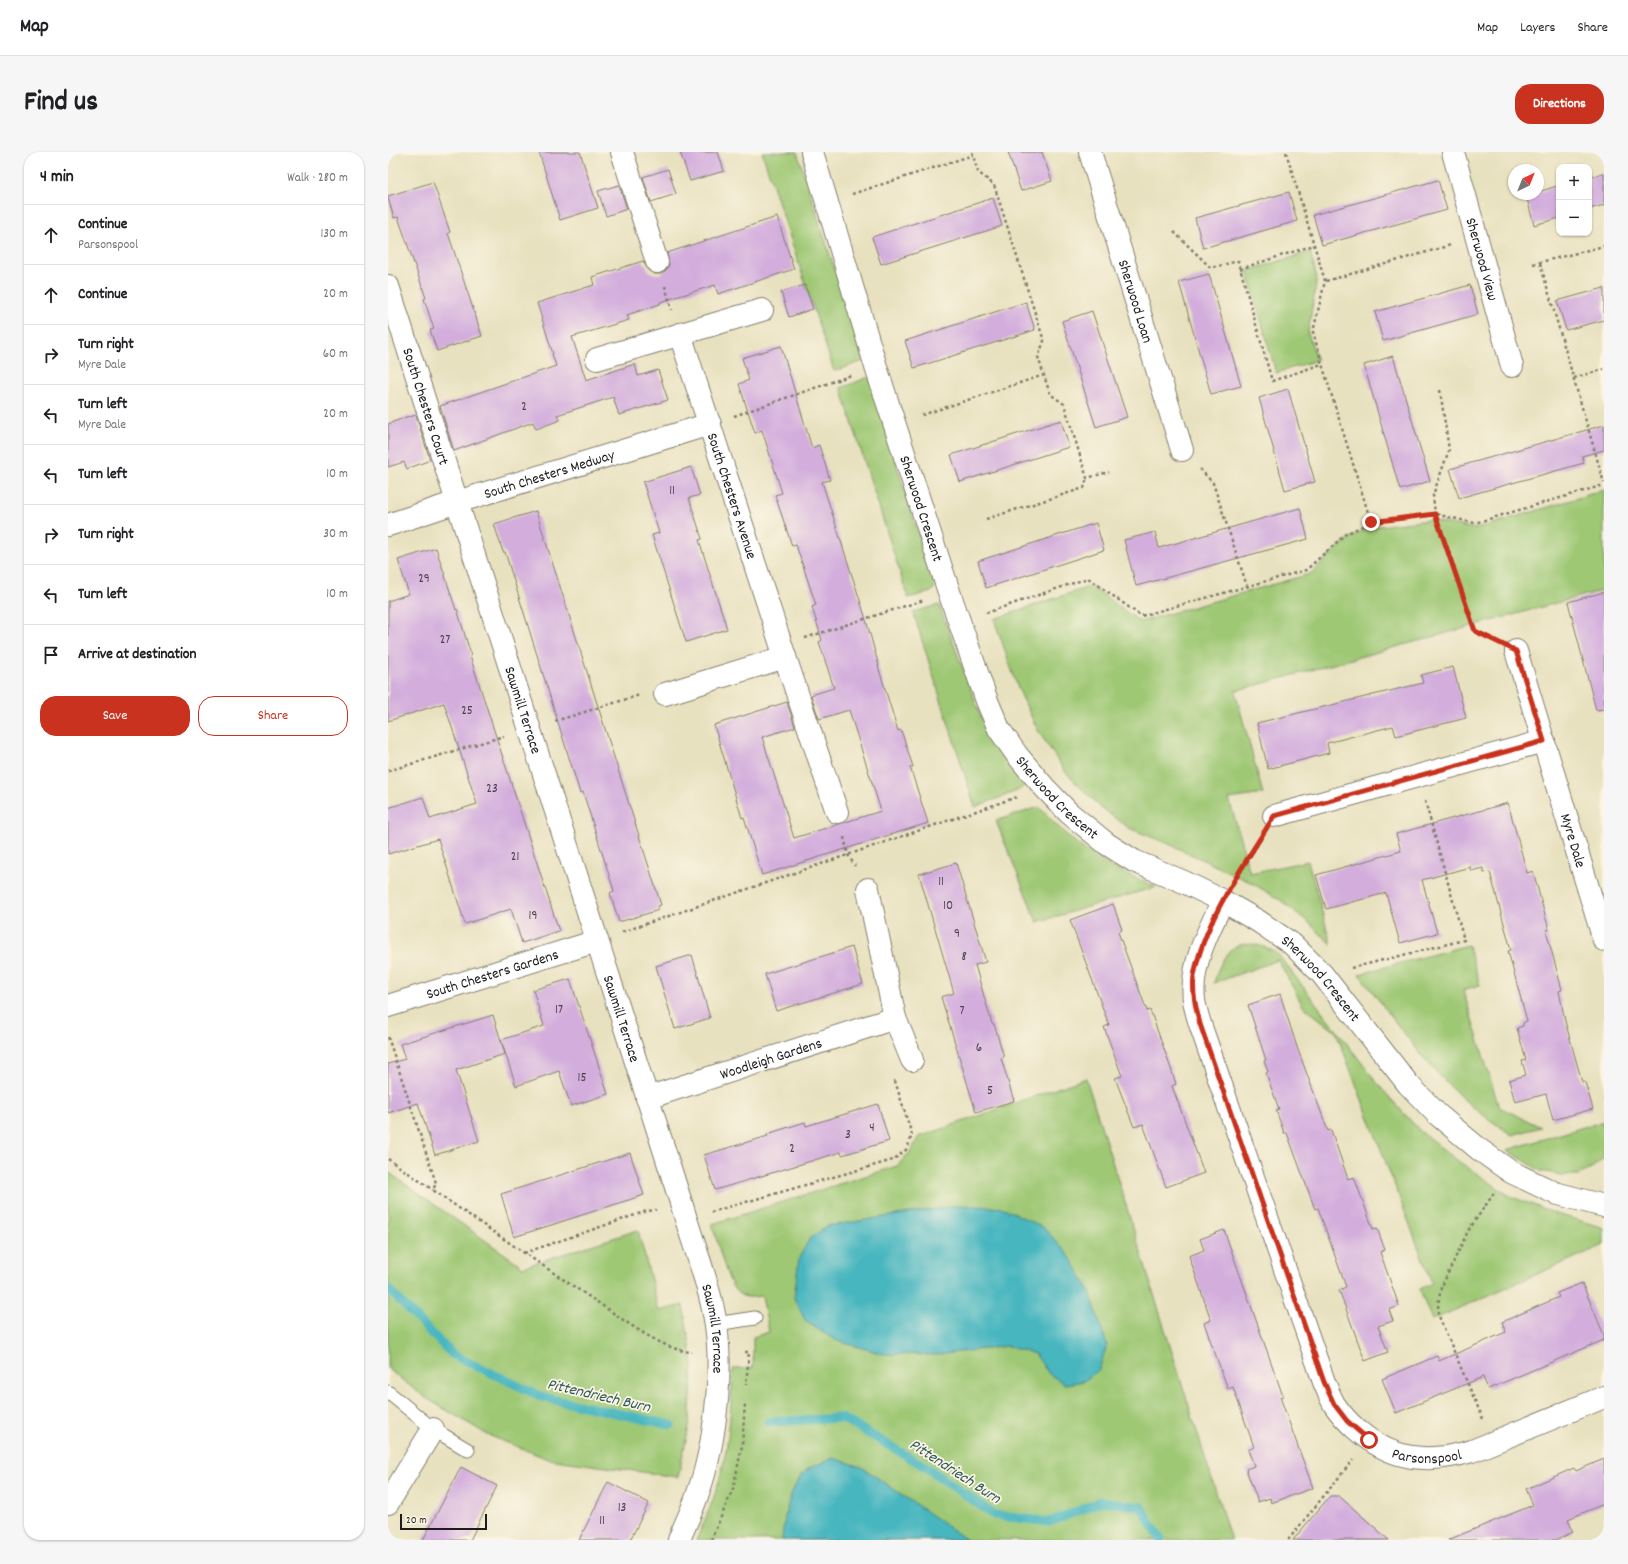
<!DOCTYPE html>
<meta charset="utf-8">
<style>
body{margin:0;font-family:Dekko,sans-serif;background:#f6f6f6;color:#202124}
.controls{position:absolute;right:12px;top:12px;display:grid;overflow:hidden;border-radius:8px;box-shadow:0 1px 3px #0004}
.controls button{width:36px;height:36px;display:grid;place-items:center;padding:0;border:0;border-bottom:1px solid #e0e0e0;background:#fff;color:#202124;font:20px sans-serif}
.compass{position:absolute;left:1120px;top:12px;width:36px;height:36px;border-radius:50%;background:#fff;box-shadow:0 1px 3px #0004;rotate:43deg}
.scale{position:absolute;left:12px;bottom:10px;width:87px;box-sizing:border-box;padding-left:4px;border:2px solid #1c1c1c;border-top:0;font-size:11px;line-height:14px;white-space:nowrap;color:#1c1c1c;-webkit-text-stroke:3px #fcf5e5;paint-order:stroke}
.stop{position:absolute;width:12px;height:12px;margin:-9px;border:3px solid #c8321e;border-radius:50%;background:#fff}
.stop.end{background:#c8321e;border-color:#fff;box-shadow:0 1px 4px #0008}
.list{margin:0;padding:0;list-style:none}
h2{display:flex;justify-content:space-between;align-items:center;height:52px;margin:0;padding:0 16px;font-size:17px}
h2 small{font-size:13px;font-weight:400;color:#757577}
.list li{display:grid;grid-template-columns:26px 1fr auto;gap:12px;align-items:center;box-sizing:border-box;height:60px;padding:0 16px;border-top:1px solid #e0e0e0}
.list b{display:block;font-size:15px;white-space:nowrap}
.list p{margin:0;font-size:13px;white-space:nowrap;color:#757577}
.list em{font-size:13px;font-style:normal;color:#757577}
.actions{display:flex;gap:8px;padding:12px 16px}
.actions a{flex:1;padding:9px 0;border:1px solid #c8321e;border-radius:16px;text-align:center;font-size:14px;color:#c8321e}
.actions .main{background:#c8321e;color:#fff}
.icon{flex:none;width:22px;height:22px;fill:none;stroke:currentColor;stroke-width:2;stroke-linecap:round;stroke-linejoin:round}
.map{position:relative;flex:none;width:1216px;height:1388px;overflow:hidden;border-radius:16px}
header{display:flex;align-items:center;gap:24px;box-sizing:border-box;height:56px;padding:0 20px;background:#fff;border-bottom:1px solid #e0e0e0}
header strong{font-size:19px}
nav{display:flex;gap:22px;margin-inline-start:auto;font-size:14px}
.intro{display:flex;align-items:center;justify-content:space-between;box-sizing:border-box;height:96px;padding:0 24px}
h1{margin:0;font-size:28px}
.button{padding:10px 18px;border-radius:16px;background:#c8321e;color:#fff;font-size:14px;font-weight:700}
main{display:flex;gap:24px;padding:0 24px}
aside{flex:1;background:#fff;border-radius:16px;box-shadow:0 1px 3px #0004}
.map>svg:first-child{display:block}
.green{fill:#9fc875;stroke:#5e7248}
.water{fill:#47b6bf;stroke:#32696e}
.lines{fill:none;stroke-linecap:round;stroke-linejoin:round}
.stream{stroke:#47b6bf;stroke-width:9}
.building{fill:#d3aedd}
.service-casing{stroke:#827e6e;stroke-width:15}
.minor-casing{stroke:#827e6e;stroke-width:24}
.path{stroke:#827e6e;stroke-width:2.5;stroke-dasharray:3 3;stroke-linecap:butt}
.service{stroke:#fff;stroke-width:13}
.minor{stroke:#fff;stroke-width:22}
.route{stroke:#c8321e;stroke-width:5}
.labels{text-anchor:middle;stroke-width:3.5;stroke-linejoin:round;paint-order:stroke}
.number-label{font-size:13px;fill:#4a404c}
.street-label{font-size:15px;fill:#1c1c1c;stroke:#fcf5e5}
.water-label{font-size:16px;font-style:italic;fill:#2d5a5d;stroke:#fcf5e5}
</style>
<header>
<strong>Map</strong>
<nav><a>Map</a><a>Layers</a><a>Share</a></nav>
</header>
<div class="intro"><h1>Find us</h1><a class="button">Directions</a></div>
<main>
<aside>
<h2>4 min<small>Walk · 280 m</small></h2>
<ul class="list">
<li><svg class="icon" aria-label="ahead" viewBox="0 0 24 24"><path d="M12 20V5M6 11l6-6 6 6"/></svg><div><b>Continue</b><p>Parsonspool</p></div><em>130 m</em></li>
<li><svg class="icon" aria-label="ahead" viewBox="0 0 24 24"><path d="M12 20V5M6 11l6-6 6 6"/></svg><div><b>Continue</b></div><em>20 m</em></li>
<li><svg class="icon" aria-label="right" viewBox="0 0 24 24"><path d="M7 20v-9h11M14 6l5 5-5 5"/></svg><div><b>Turn right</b><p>Myre Dale</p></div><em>60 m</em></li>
<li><svg class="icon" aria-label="left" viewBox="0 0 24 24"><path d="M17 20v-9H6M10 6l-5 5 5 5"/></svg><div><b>Turn left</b><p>Myre Dale</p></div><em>20 m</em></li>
<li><svg class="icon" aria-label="left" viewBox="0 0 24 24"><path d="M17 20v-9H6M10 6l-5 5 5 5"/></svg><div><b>Turn left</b></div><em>10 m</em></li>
<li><svg class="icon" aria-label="right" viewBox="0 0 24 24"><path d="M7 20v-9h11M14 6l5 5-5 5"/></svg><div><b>Turn right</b></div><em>30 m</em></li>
<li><svg class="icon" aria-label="left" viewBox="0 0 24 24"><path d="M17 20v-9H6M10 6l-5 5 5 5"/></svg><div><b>Turn left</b></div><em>10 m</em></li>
<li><svg class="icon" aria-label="arrive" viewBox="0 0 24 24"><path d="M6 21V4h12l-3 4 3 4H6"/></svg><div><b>Arrive at destination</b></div></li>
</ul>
<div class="actions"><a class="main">Save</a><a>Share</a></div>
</aside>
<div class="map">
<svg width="1216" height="1388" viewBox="0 0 1216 1388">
<rect width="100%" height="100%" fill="#fcf5e5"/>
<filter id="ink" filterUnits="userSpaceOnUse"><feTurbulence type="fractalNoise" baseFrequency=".025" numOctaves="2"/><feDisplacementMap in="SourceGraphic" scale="8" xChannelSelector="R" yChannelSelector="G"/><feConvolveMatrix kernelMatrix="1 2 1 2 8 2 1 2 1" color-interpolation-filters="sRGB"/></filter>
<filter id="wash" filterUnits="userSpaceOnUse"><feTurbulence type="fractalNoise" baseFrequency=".012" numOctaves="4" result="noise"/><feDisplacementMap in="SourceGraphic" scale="16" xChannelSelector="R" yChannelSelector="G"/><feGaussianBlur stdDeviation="0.9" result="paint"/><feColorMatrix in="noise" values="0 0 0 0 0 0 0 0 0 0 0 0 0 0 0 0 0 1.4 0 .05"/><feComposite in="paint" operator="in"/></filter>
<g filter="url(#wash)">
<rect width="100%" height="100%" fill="#e8e1bf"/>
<!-- green -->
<path class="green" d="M 374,0 L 409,0 L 476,209 L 446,219 Z
M 922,100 L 929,126 L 920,181 L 929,208 L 888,221 L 859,119 Z
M 481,225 L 547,435 L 543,440 L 520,446 L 453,236 Z
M 1216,338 L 1216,438 L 847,539 L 875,642 L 841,647 L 862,721 L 920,709 L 943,792 L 919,769 L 892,748 L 864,731 L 781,692 L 741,676 L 713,656 L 678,621 L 649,577 L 630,536 L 606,467 L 703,434 L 752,470 L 922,422 L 961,386 L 983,375 L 1041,368 L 1088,377 Z
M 551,453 L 593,565 L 613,598 L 637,633 L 629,639 L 587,655 L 525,460 Z
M 651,655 C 667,672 684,689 704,703 C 723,716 747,725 768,735 L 649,770 L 608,669 Z
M 865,792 L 876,795 L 889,801 L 994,937 L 1032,979 L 1070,1009 L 1122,1044 L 1169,1062 L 1216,1076 L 1216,1093 L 1044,1168 L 1031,1137 L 1044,1131 L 948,880 L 915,854 L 890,808 L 826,831 C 830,817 836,798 852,793 C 856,792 861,792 865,792 Z
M 1080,793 L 1092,833 L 1075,838 L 1111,955 L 1153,975 L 1124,983 C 1105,970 1085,957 1068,940 C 1031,905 1002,862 971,822 Z
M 698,926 L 843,1388 L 308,1388 C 318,1367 327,1344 333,1322 C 342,1288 343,1252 345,1217 L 365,1216 L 365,1185 L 381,1180 L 374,1144 C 366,1145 357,1147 350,1141 C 339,1133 329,1087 324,1072 L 509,1014 L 523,999 L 531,985 Z
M 1216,969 L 1216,1005 L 1203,1017 L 1190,1023 L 1174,1023 L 1153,1019 L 1119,998 Z
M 0,1020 L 135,1115 L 250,1078 L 271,1159 L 295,1153 L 305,1212 L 301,1275 L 290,1325 L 160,1307 L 100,1283 L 38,1246 L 0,1217 Z"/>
<!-- water -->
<path class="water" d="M 572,1053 L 616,1056 L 656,1076 L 680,1102 L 701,1137 L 719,1193 L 711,1218 L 696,1229 L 677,1232 L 661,1222 L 647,1202 L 618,1194 L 549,1203 L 496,1202 L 449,1189 L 418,1170 L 406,1146 L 411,1106 L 422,1086 L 439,1074 Z
M 445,1306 L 474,1315 L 579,1388 L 394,1388 C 396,1365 401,1334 419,1318 C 425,1313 437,1310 445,1306 Z"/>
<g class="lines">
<!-- stream -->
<path class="stream" d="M 0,1137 L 65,1203 L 154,1245 L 283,1273
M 380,1270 L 454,1266 L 538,1315 L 606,1363 L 662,1370 L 714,1349 L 753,1355 L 773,1388"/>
</g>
<g id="blocks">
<!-- building -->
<path class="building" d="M 151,0 L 192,0 L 210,56 L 172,68 Z
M 292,0 L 330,0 L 336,19 L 302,29 Z
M 620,0 L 654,0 L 664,29 L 633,39 Z
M 280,17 L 288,42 L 263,50 L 255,25 Z
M 1216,21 L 1216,53 L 1201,57 L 1201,25 Z
M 1050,28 L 1059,58 L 934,93 L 925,63 Z
M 45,30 L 62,80 L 60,81 L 94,184 L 49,199 L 42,178 L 46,177 L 36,147 L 38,146 L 10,65 L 6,66 L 0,46 L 0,44 Z
M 231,33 L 239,57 L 218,64 L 210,39 Z
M 1169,34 L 1171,34 L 1171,66 L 1146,73 L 1138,43 L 1150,42 L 1150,40 Z
M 901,40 L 909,69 L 815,96 L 807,66 Z
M 605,46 L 614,74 L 493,112 L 484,85 Z
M 389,65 L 406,117 L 330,142 L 327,133 L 272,150 L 272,152 L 239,163 L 241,168 L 184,185 L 198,228 L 247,212 L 250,224 L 270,218 L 280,248 L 231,263 L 225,245 L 169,263 L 172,268 L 148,277 L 145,270 L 66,299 L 52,254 L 168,214 L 164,202 L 165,202 L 149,151 L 206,133 L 204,125 L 255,109 L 261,119 L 267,122 L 273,122 L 278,118 L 281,113 L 279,101 Z
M 821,122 L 853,234 L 823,242 L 791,130 Z
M 417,133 L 425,157 L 401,165 L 393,140 Z
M 1082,133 L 1090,162 L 995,189 L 987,160 Z
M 1216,136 L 1216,168 L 1178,178 L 1169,149 Z
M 638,150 L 647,178 L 526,216 L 517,189 Z
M 704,159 L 739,265 L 708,275 L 674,169 Z
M 393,194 L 424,296 L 431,293 L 442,328 L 434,330 L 476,461 L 491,514 L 490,514 L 510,579 L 513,578 L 525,615 L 522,615 L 540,671 L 374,723 L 356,665 L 354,666 L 326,573 L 399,550 L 407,575 L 374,585 L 406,686 L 493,659 L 461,558 L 431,567 L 423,543 L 446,536 L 431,490 L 434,488 L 424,455 L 428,453 L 408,393 L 404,394 L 387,343 L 394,341 L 374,278 L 367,281 L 351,232 L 361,228 L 354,206 Z
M 1005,204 L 1042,329 L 1012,338 L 976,213 Z
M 900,237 L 927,330 L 897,338 L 871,246 Z
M 28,263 L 42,308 L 19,317 L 16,310 L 0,315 L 0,272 L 21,264 L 22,265 Z
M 673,268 L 681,295 L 572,330 L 563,303 Z
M 1216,273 L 1216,298 L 1194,304 L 1196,311 L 1071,346 L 1062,317 Z
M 303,315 L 312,343 L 301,346 L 314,387 L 311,388 L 339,477 L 298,490 L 264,383 L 271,381 L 255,330 Z
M 912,356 L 920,387 L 748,434 L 736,388 L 767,380 L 771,396 Z
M 148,359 L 273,753 L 270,754 L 271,758 L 231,770 L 222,741 L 226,739 L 195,640 L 192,641 L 117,400 L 115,400 L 106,372 Z
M 708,371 L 716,398 L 598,436 L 590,409 Z
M 48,396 L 68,458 L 69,457 L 83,503 L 82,504 L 171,779 L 134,791 L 123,757 L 77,772 L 50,687 L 0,702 L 0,656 L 35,645 L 42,667 L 89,652 L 56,551 L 0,569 L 0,449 L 21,442 L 10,408 Z
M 1216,440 L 1216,557 L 1208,558 L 1180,450 Z
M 1065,515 L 1078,566 L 1008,584 L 1005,574 L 939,591 L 941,601 L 880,617 L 869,571 L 1035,531 L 1033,523 Z
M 1120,651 L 1139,721 L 1145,719 L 1161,778 L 1158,778 L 1174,838 L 1171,839 L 1177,869 L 1194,930 L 1197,930 L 1205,957 L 1165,968 L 1158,942 L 1127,950 L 1121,928 L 1138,923 L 1134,909 L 1138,908 L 1129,876 L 1135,874 L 1135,871 L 1139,869 L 1120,799 L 1123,798 L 1102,720 L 1096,721 L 1095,716 L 1083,719 L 1082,715 L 1034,728 L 1049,781 L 1012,791 L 998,741 L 938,757 L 928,723 L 1013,699 L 1008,682 Z
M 568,711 L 598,810 L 587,813 L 604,872 L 606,872 L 616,905 L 613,906 L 626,949 L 588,960 L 553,845 L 566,841 L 531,722 Z
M 725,752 L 734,778 L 730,780 L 759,859 L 762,858 L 780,908 L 788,932 L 784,934 L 816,1021 L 778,1035 L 755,972 L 746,975 L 727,926 L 734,924 L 716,875 L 721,873 L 682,768 Z
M 464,795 L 475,832 L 388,859 L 377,822 Z
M 304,803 L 322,866 L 287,877 L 268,814 Z
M 182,827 L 220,942 L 183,954 L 171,919 L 128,934 L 113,888 L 156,874 L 145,838 Z
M 892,842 L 909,895 L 940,979 L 943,978 L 960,1027 L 966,1025 L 985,1077 L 989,1076 L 997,1098 L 992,1100 L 1011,1154 L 1001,1158 L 1005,1169 L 990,1174 L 1000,1200 L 977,1209 L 951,1138 L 958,1135 L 930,1056 L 927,1057 L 899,981 L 896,981 L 888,958 L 891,957 L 878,921 L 880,920 L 876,909 L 878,908 L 860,853 Z
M 105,863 L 117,902 L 68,918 L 91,989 L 47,1003 L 30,951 L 0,961 L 0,912 L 17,907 L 12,892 Z
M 490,952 L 501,989 L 454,1003 L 453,1000 L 327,1038 L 316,1003 L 380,984 L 379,982 L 417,970 L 418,974 Z
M 242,1001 L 256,1043 L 126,1085 L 113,1042 Z
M 836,1078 L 895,1244 L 892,1245 L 925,1336 L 883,1351 L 882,1346 L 870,1350 L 858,1317 L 866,1314 L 860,1298 L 866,1295 L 845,1235 L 840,1237 L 816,1171 L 823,1168 L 801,1104 L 816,1098 L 812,1087 Z
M 1194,1131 L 1216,1183 L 1216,1188 L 1100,1237 L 1095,1225 L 1008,1261 L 994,1227 L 1049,1204 L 1051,1209 L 1118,1180 L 1114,1170 L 1171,1145 L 1169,1141 Z
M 1216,1307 L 1216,1352 L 1180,1367 L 1185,1380 L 1168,1388 L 1060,1388 L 1145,1353 L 1138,1337 L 1186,1316 L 1188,1319 Z
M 73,1315 L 109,1334 L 82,1388 L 35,1388 Z
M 220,1330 L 261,1351 L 242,1388 L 191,1388 Z
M 942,1344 L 951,1344 L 1001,1388 L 905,1388 Z"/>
</g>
</g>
<g filter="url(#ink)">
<use href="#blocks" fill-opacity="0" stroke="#827e6e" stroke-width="1"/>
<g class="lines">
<defs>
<path id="service" d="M 328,1172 L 367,1166
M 0,1240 L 45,1277 L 80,1298"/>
<g id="minor">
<path d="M 234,0 L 269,110"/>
<path id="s1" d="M 424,0 L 488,215 L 561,440 L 599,549 L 611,577 L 629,603 L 656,635 L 681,661 L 719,692 L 746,709 L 796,730 L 835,749 L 870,769 L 904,792 L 934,822 L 1020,932 L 1049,962 L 1092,998 L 1123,1020 L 1167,1041 L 1216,1054"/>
<path id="s2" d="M 702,0 L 794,298"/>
<path id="s3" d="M 1065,0 L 1124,214"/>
<path id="s4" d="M 0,134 L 295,1057 C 306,1095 322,1134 328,1173 C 335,1222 327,1294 310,1341 C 305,1357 297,1372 291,1388"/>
<path id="s5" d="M 292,182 L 397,505 L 449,660"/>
<path d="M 209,207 L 374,158"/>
<path id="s6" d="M 0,373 L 69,350 L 322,272"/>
<path id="s7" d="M 1128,499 L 1216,788"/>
<path d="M 277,542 L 397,505"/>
<path d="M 886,664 L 1156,589"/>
<path d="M 480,737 L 507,866 L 524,908"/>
<path id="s8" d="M 835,749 C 820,779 802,814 806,848 C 807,856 810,865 812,872 L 936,1230 C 939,1237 942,1245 946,1252 C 952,1261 960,1270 968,1277 C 1004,1309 1040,1312 1084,1299 L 1216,1245"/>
<path id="s9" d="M 0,854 L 209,789"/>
<path id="s10" d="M 259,946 L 507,866"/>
<path d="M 0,1351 L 45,1277"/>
</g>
</defs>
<!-- service casing -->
<use href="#service" class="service-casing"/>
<!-- minor casing -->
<use href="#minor" class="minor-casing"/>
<!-- path -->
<path class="path" d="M 584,0 L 590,20 L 606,33 L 656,189 L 650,205 L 662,242 L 676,252 L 699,326 L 721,320
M 898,0 L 937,129 L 925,180 L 934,212 L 983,370
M 464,42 L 585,3
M 786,80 L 823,116 L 850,109 L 884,229 L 934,212
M 1152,111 L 1216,331
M 1145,112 L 1216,94
M 852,117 L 926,93
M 938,129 L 1063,93
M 277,134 L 284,158
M 1186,226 L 1216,217
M 1052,238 L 1061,298 L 1045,343 L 1047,362 L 1087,479 L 1105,488
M 534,263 L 656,223
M 346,264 L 464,223
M 812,317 L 825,331 L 859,434
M 598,367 L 696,336 L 699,326
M 598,461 L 700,426 L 753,464 L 918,418 L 958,382 L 983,370 L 1047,362 L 1087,371 L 1216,333
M 417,486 L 536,448
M 167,569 L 252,543
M 0,619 L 116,584
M 456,685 L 460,703 L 467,714
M 849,726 L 873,686
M 234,780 L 629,645
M 963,816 L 1076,788 L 1037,649
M 0,885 L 48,1031 L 45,1038 C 98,1075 152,1112 206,1148 C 231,1164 274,1199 304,1200
M 0,1007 L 45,1038
M 323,1060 L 505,1008 L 519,997 L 524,983 L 507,929 L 508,928
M 136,1101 L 259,1059 L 268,1058
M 357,1200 L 361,1200 L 358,1233
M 1095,1267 L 1052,1167 L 1050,1153 L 1053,1136 L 1080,1079 L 1106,1041
M 323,1388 L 345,1337 L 354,1294 L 357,1252
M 900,1388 L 965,1308"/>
<!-- service -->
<use href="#service" class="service"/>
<!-- minor -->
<use href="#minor" class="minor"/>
</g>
</g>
<g class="lines" filter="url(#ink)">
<!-- route -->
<path class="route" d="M 981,1288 L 959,1269 L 946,1252 L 936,1230 L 812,872 C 808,857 804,841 806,824 C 816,768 857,712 886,664 L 1156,589 L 1128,499 L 1087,479 L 1047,362 L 983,370"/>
</g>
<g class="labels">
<!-- number labels -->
<g class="number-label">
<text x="136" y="258">2</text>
<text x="284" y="342">11</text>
<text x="36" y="430">29</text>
<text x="57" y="491">27</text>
<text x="79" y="562">25</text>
<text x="104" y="640">23</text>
<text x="127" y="708">21</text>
<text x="553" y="733">11</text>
<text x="560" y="757">10</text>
<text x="145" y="767">19</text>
<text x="569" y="785">9</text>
<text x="576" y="808">8</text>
<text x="171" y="861">17</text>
<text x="574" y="862">7</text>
<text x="591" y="899">6</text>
<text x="194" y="929">15</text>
<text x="602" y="942">5</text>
<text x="484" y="979">4</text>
<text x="460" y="986">3</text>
<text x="404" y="1000">2</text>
<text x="234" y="1359">13</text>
<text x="214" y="1372">11</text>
</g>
<!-- street labels -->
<g class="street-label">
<text dy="5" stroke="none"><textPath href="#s3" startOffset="111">Sherwood View</textPath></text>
<text dy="5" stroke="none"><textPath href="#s2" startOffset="156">Sherwood Loan</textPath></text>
<text dy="5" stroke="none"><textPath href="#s4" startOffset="126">South Chesters Court</textPath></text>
<text dy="5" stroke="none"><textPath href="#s6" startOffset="169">South Chesters Medway</textPath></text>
<text dy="5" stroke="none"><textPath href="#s5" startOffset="170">South Chesters Avenue</textPath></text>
<text dy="5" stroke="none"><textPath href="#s1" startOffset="373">Sherwood Crescent</textPath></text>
<text dy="5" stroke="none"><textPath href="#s4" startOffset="445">Sawmill Terrace</textPath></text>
<text dy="5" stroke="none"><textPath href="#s1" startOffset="697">Sherwood Crescent</textPath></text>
<text dy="5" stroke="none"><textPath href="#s7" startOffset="198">Myre Dale</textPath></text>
<text dy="5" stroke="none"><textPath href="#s9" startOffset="109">South Chesters Gardens</textPath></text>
<text dy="5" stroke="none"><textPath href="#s1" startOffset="1021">Sherwood Crescent</textPath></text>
<text dy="5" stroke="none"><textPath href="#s4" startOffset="769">Sawmill Terrace</textPath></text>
<text dy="5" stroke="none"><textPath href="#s10" startOffset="130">Woodleigh Gardens</textPath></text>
<text dy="5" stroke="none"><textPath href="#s4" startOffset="1093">Sawmill Terrace</textPath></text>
<text dy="5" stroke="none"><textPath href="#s8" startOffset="644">Parsonspool</textPath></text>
</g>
<!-- water labels -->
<g class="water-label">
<text transform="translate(211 1242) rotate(13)" y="6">Pittendriech Burn</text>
<text transform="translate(568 1318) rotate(33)" y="6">Pittendriech Burn</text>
</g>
</g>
</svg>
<div class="controls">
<button>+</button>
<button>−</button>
</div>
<svg class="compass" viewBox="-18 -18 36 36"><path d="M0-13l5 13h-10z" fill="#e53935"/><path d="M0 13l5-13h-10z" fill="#757577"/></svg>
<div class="scale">20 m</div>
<div class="stop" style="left:981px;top:1288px"></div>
<div class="stop end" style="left:983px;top:370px"></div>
</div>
</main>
